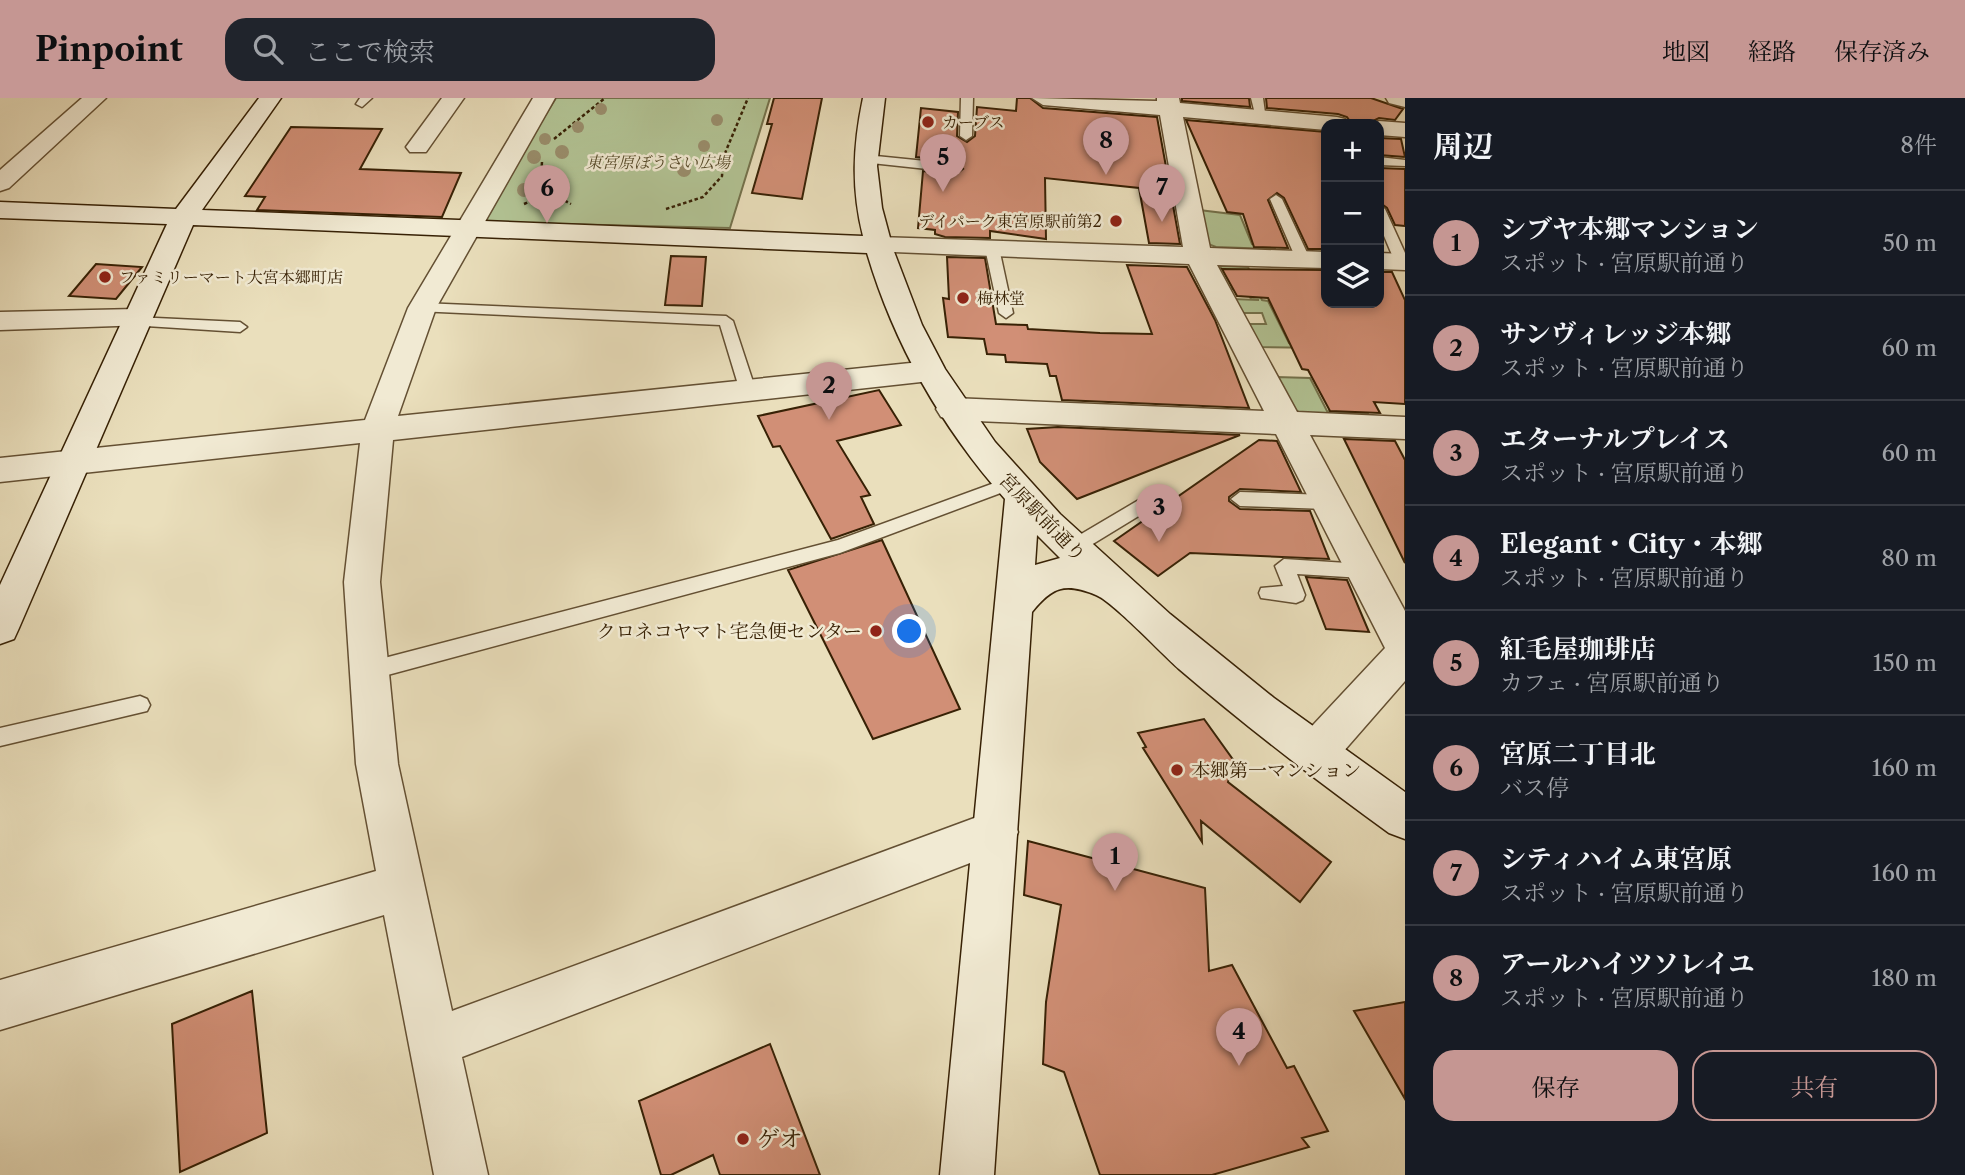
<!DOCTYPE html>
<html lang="ja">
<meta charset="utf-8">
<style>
body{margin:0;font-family:"Libre Caslon Text","Noto Serif JP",serif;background:#20242c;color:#f1f3f6}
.controls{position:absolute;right:21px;top:21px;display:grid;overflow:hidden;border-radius:14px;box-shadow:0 4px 10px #0003}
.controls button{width:63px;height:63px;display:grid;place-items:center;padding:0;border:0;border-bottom:2px solid #363941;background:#171b24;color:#f1f3f6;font:35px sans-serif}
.you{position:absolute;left:910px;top:534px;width:24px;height:24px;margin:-18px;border:5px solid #fff;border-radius:50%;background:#1a73e8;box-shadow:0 0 0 10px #1a73e833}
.badge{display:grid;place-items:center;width:46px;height:46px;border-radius:50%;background:#c59692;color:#111;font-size:23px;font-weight:700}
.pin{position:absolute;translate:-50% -58px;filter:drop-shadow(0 2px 4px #0008)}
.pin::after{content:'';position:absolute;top:37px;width:24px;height:21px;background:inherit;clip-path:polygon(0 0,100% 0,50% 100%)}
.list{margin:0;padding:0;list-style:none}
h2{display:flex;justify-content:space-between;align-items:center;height:91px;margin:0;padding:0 28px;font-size:30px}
h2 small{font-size:23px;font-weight:400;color:#9ea1a6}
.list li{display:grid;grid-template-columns:46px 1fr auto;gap:21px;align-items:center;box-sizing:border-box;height:105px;padding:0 28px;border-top:2px solid #363941}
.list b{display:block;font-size:26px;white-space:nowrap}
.list p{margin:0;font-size:23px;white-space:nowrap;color:#9ea1a6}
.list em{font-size:23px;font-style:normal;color:#9ea1a6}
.actions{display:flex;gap:14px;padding:21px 28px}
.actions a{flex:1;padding:16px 0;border:2px solid #c59692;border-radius:21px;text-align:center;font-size:24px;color:#c59692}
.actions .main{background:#c59692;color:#111}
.icon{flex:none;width:38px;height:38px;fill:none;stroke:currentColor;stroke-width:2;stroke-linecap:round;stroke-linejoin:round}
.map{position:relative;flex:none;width:1405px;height:1077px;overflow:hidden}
header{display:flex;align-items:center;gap:42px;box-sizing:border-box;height:98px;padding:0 35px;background:#c59692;color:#111}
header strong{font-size:33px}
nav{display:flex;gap:38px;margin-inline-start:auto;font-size:24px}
.search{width:490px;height:63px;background:#20242c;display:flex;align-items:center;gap:18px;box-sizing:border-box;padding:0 24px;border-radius:21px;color:#9ea1a6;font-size:26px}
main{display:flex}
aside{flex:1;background:#171b24}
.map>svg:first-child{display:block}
.green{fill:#b2c394;stroke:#74724c;stroke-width:2}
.building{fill:#d18f76;stroke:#372105;stroke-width:2}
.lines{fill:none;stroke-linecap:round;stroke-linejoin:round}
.lane-casing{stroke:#645033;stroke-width:3}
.street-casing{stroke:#645033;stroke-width:3}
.secondary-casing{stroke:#372105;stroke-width:3}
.path{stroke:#372105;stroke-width:2.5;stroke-dasharray:3.5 2.5;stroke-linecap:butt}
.lane{fill:#f1ead3;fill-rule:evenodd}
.street{fill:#f1ead3;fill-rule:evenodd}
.secondary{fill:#f1ead3;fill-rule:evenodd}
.tree{fill:#998d6b}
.poi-dot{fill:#8f2418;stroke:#f1ead3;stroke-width:2.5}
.labels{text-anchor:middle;stroke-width:5;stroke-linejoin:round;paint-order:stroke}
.far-poi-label{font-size:16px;fill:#372105;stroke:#f1ead3;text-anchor:start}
.far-park-label{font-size:16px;font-style:italic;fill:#564a29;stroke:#f1ead3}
.street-label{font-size:19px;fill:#372105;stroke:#f1ead3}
.poi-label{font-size:19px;fill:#372105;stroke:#f1ead3;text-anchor:end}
.near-poi-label{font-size:23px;fill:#372105;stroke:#f1ead3;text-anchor:start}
</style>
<header>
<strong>Pinpoint</strong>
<div class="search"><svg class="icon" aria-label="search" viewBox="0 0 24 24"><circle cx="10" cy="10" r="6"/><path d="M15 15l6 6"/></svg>ここで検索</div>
<nav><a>地図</a><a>経路</a><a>保存済み</a></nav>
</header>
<main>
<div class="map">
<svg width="1405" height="1077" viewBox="0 0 1405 1077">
<rect width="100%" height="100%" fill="#eadfbc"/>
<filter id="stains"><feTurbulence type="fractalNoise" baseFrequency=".00286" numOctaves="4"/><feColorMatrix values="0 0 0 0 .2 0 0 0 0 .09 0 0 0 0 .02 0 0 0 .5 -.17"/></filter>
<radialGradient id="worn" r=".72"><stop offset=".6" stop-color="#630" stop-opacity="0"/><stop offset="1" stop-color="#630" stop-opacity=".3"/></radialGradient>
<!-- green -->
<path class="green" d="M 556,0 L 770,0 L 730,130 L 479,124 Z
M 1199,112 L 1240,117 L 1252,146 L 1274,148 L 1275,151 L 1216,149 L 1208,146 Z
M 1222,168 L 1248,169 L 1262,202 L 1268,203 L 1289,245 L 1320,245 L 1323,250 L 1258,249 L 1245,226 L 1266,226 L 1262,215 L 1240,215 L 1233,201 L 1259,202 L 1251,201 L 1247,192 L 1228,191 L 1218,172 Z
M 1276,279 L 1310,280 L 1327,313 L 1368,316 L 1372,321 L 1306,318 L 1294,311 Z"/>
<!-- building -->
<path class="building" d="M 774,0 L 822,0 L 802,101 L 752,95 L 772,26 L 767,26 Z
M 1017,0 L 1030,0 L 1043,10 L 1157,19 L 1180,146 L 1149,145 L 1139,90 L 1045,80 L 1046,141 L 990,133 L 990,140 L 945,139 L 935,136 L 935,132 L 918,130 L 923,73 L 955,77 L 963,71 L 955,63 L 916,59 L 921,10 L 958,14 L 957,38 L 967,44 L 975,38 L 977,9 L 1016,13 Z
M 1182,0 L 1249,0 L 1250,9 L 1182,3 Z
M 1266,0 L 1371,0 L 1403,11 L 1395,22 L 1379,20 L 1367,26 L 1352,26 L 1347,19 L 1338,16 L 1267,10 Z
M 1186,22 L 1326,34 L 1326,151 L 1308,151 L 1284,100 L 1277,95 L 1268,102 L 1288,150 L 1254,149 L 1243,116 L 1227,114 Z
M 291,29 L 382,31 L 360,71 L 461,75 L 442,119 L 257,112 L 265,99 L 245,98 Z
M 1379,40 L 1401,41 L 1405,59 L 1379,57 Z
M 1379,70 L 1405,71 L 1405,128 L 1395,127 L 1387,110 L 1379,104 Z
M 671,158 L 706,159 L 702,208 L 665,207 Z
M 947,159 L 985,160 L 996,226 L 1027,227 L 1028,231 L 1100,235 L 1152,236 L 1127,167 L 1187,169 L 1215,222 L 1249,310 L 1062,302 L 1056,278 L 1050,278 L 1047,266 L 1006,264 L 1005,257 L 987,256 L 984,241 L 948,239 L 943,200 L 949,201 Z
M 96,166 L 142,169 L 116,201 L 69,198 Z
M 1222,171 L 1326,172 L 1326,205 L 1379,205 L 1379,174 L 1392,174 L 1405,202 L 1405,306 L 1374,304 L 1380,315 L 1330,313 L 1308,272 L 1302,271 L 1268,200 L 1237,198 Z
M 879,292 L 901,327 L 837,343 L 870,397 L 861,399 L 874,426 L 831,441 L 780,348 L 773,349 L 758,318 Z
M 1058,329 L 1240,337 L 1077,401 L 1040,364 L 1027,331 Z
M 1344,341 L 1395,343 L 1405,362 L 1405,465 Z
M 1259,342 L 1277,343 L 1301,394 L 1240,391 L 1229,399 L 1229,403 L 1240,411 L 1310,413 L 1329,461 L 1190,455 L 1158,478 L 1114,443 Z
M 882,442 L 960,611 L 873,641 L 788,472 Z
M 1306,479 L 1347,482 L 1369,534 L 1326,531 Z
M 1204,621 L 1234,663 L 1228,684 L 1331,764 L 1300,804 L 1201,723 L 1202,744 L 1143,650 L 1146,649 L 1138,635 Z
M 1028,743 L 1205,790 L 1209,873 L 1232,867 L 1287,970 L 1294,968 L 1328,1033 L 1302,1040 L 1309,1049 L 1212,1077 L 1100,1077 L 1064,974 L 1043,966 L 1046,904 L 1061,807 L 1024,797 Z
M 252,893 L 267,1035 L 180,1074 L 172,926 Z
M 1405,904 L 1405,1001 L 1354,913 Z
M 770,946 L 820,1077 L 720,1077 L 713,1057 L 671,1077 L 661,1077 L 639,1003 Z"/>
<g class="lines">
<defs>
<path id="lane" d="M 360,0 L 372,0 L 362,9 L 356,6 Z
M 961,0 L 973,0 L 972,38 L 966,42 L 960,38 Z
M 1251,0 L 1263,0 L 1266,22 L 1256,20 Z
M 866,57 L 955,66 L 961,70 L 955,74 L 862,64 L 860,61 Z
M 1379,59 L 1405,62 L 1405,68 L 1379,67 Z
M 1276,97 L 1282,101 L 1310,161 L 1308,164 L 1296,161 L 1270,101 Z
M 1379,107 L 1385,111 L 1405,155 L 1405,167 L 1395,164 L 1379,126 Z
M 992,146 L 999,150 L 1013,215 L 1006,220 L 999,215 L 985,150 Z
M 422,205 L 726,218 L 733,223 L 756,293 L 748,298 L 740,293 L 720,227 L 417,213 L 415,210 Z
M 135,219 L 240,224 L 247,229 L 240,234 L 130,227 L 130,221 Z
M 1008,380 L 1016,386 L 1014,390 L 840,455 L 369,582 L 362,579 L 359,573 L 362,567 L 369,564 L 838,442 Z
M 1154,393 L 1163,400 L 1160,405 L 1078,455 L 1066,455 L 1063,450 L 1066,445 Z
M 1240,394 L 1326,397 L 1335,404 L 1326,411 L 1240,408 L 1231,401 Z
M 1284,461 L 1363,466 L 1372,473 L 1363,480 L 1297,476 L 1305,497 L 1303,502 L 1296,505 L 1261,500 L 1259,495 L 1261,490 L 1283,488 L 1275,468 Z
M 140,598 L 147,601 L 150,607 L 147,613 L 0,648 L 0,630 Z"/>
<path id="street" d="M 82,0 L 106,0 L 9,90 L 0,93 L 0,72 Z
M 442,0 L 464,0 L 426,54 L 410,54 L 406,49 Z
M 533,0 L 555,0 L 436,210 L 398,318 L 930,263 L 941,266 L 945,273 L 941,280 L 930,283 L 393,342 L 380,484 L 398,666 L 452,913 L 996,712 L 1012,719 L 1018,734 L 1012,749 L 462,959 L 488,1077 L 434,1077 L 384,817 L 0,932 L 0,882 L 376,773 L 356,666 L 344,484 L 360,345 L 0,384 L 0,360 L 365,322 L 408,210 Z
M 1032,0 L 1157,3 L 1157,0 L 1179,0 L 1180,5 L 1337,19 L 1345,21 L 1349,26 L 1326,26 L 1326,32 L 1183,19 L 1210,150 L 1326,154 L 1326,170 L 1217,167 L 1297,314 L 1405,319 L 1405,341 L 1310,337 L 1405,513 L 1405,583 L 1329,670 L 1314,675 L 1299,670 L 1293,656 L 1299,642 L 1385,550 L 1276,336 L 952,322 L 941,319 L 936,311 L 941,303 L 952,300 L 1264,313 L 1189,166 L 869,153 L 865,147 L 869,141 L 878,139 L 1183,149 L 1160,17 L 1043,7 Z
M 1386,0 L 1405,0 L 1405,9 L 1389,5 Z
M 1379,23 L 1405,25 L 1405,39 L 1379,37 L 1379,26 L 1370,26 Z
M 1379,155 L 1405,156 L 1405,172 L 1379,171 Z
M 136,211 L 146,213 L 151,220 L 146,227 L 0,232 L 0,214 Z"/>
<path id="secondary" d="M 259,0 L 281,0 L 202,112 L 863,138 C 851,90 853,48 863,0 L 885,0 L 877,68 L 882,110 L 893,151 L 922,227 L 945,271 L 995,344 L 1060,416 L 1170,516 L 1274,600 L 1405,694 L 1405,741 L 1389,735 C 1317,683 1247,629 1179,571 C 1162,556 1112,503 1096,497 C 1065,484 1052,489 1032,514 L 994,1077 L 940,1077 L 1005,401 C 942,330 894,246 867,155 L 193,127 L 19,530 L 14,541 L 0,546 L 0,487 L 167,126 L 0,120 L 0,104 L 176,111 ZM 1037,437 L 1060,460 L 1035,467 Z"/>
</defs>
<!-- lane casing -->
<use href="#lane" class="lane-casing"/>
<!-- street casing -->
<use href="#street" class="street-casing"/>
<!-- secondary casing -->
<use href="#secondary" class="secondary-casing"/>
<!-- path -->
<path class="path" d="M 554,41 L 605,0
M 542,64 C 540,86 553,97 571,106
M 524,106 L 551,94
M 666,111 L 703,99 L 722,78 L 723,60 L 748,0"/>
<!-- lane -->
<use href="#lane" class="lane"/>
<!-- street -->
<use href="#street" class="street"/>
<!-- secondary -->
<use href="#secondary" class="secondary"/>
</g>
<!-- trees -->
<g class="tree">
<circle cx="601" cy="11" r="6"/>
<circle cx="717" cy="22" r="6"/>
<circle cx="578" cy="29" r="6"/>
<circle cx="545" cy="41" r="6"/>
<circle cx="704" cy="48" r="6"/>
<circle cx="562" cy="54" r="7"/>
<circle cx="534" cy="59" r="7"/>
<circle cx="635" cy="65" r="7"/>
<circle cx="684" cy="72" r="7"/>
<circle cx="557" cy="82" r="7"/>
<circle cx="524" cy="92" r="7"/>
</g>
<!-- markers -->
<g class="poi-dot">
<circle cx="928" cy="24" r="7"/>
<circle cx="1116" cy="123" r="7"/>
<circle cx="105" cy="179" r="7"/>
<circle cx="963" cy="200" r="7"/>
<circle cx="876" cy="533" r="7"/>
<circle cx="1177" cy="672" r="7"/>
<circle cx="743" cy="1041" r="7"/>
</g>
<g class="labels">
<!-- far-poi labels -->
<g class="far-poi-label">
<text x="942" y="30">カーブス</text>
<text x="1102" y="129" text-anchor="end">デイパーク東宮原駅前第2</text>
<text x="119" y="185">ファミリーマート大宮本郷町店</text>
<text x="977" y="206">梅林堂</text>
</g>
<!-- far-park labels -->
<g class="far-park-label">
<text x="658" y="70">東宮原ぼうさい広場</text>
</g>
<!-- street labels -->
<g class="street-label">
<text transform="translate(1043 419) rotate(46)" y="7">宮原駅前通り</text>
</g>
<!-- poi labels -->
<g class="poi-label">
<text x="862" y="540">クロネコヤマト宅急便センター</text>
<text x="1191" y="679" text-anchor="start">本郷第一マンション</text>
</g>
<!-- near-poi labels -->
<g class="near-poi-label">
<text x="757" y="1049">ゲオ</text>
</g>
</g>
<rect width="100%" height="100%" filter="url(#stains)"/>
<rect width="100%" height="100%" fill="url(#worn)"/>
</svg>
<div class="controls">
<button>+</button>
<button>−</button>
<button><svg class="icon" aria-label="layers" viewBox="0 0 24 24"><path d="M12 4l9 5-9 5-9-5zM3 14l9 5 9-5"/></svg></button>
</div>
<div class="you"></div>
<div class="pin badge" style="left:1115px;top:793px">1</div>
<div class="pin badge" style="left:829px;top:322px">2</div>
<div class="pin badge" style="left:1159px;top:444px">3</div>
<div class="pin badge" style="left:1239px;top:968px">4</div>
<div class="pin badge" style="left:943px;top:94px">5</div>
<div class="pin badge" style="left:547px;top:125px">6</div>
<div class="pin badge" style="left:1162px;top:124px">7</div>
<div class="pin badge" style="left:1106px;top:77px">8</div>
</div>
<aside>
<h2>周辺<small>8件</small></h2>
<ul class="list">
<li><span class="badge">1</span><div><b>シブヤ本郷マンション</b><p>スポット · 宮原駅前通り</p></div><em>50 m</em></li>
<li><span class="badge">2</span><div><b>サンヴィレッジ本郷</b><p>スポット · 宮原駅前通り</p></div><em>60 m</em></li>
<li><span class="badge">3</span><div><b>エターナルプレイス</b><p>スポット · 宮原駅前通り</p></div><em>60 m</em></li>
<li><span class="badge">4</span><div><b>Elegant・City・本郷</b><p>スポット · 宮原駅前通り</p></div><em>80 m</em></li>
<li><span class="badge">5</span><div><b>紅毛屋珈琲店</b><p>カフェ · 宮原駅前通り</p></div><em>150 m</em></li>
<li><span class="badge">6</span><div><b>宮原二丁目北</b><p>バス停</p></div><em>160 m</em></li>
<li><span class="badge">7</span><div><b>シティハイム東宮原</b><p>スポット · 宮原駅前通り</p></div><em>160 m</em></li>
<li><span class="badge">8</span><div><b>アールハイツソレイユ</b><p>スポット · 宮原駅前通り</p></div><em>180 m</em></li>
</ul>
<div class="actions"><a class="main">保存</a><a>共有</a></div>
</aside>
</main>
